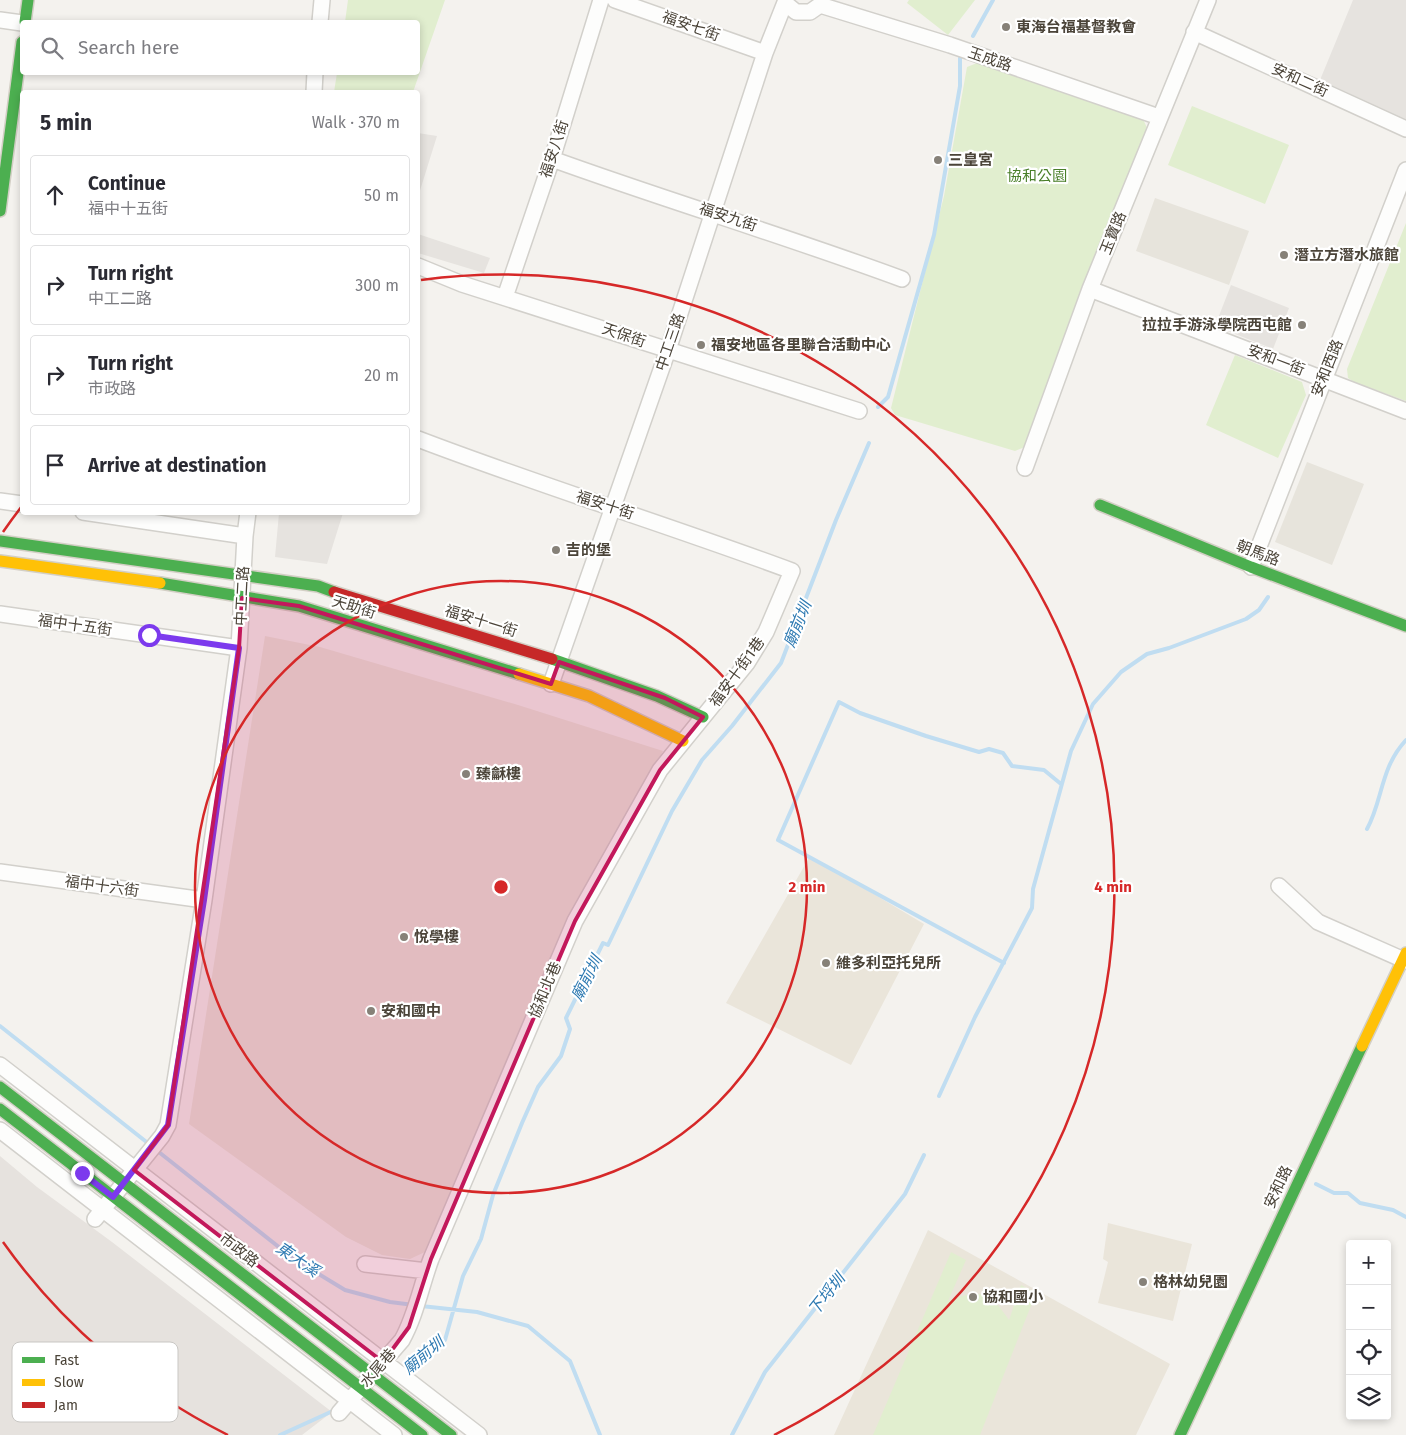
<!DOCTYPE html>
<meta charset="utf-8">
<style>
body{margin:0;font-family:"Fira Sans","Noto Sans TC",sans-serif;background:#f7f7f7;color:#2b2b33}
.controls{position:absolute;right:15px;bottom:15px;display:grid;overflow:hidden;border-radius:5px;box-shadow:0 2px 8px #0003}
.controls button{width:45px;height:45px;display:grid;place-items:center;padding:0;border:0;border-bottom:1px solid #e1e1e2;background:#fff;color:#2b2b33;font:25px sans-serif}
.stop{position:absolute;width:15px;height:15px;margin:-11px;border:4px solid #7c3aed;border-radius:50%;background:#fff}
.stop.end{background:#7c3aed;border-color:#fff;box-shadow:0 1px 5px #0008}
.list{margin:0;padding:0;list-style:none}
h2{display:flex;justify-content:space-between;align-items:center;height:65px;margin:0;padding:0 20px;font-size:21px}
h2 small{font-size:16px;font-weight:400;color:#7c7c81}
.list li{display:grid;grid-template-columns:32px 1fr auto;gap:15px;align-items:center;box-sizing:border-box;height:80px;margin:0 10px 10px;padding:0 10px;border:1px solid #e1e1e2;border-radius:5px}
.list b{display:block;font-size:19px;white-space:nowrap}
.list p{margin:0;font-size:16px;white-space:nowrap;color:#7c7c81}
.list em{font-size:16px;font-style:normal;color:#7c7c81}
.icon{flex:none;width:28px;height:28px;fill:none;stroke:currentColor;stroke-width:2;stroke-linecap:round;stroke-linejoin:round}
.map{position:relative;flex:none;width:1406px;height:1435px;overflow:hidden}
.search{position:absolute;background:#fff;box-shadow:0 2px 8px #0003;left:20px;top:20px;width:400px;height:55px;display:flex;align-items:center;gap:12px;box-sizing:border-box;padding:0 18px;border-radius:5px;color:#7c7c81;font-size:19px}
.panel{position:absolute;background:#fff;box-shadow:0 2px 8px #0003;left:20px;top:90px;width:400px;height:425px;border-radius:5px}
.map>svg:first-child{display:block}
.residential{fill:#e7e4dc}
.industrial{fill:#e6e2de}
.education{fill:#eae5da}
.green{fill:#e1eecf}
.parking{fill:#e6e3df}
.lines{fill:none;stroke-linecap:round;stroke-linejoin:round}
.stream{stroke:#c0ddf1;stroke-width:4}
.street-casing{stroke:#d2d0cb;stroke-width:18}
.fast-casing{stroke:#d3cfc5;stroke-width:14}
.slow-casing{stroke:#d3cfc5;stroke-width:14}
.jam-casing{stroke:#d3cfc5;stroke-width:14}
.street{stroke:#fdfdfc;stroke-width:15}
.fast{stroke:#4caf50;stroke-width:11}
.slow{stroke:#ffc107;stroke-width:11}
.jam{stroke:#c62828;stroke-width:11}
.route{stroke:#7c3aed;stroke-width:6}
.marked{fill:#c2185b;fill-opacity:0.2;stroke:#c2185b;stroke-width:4;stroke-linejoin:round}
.ring{fill:none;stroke:#d62828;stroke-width:2.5}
.poi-dot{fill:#868178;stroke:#fff;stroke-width:2}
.labels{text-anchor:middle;stroke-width:4.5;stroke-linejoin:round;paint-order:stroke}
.street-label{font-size:15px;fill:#4b4439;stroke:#fff}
.poi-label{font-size:15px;font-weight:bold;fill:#4b4439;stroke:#fff;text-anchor:start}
.park-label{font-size:15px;fill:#4a7f2a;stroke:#fff}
.water-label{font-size:16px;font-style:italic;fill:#2e7ab2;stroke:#fff}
.key{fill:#fff;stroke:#c9c7c4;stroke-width:1}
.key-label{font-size:14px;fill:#4b4439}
.centre{fill:#d62828;stroke:#fff;stroke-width:2.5}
.ring-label{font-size:15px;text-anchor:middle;font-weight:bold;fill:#d62828;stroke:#fff;stroke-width:4.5;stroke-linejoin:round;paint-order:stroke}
</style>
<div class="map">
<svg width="1406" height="1435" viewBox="0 0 1406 1435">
<rect width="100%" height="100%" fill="#f4f2ee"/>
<!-- residential -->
<path class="residential" d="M 1155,198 L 1249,231 L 1229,285 L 1136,251 Z
M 1307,462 L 1364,484 L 1332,565 L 1275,542 Z"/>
<!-- industrial -->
<path class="industrial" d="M 0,1156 L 37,1187 L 112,1242 L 332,1412 L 302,1435 L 0,1435 Z"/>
<!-- education -->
<path class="education" d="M 265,636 L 320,647 L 518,705 L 663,751 L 576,921 L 496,1101 L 425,1252 L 410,1259 L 382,1255 L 346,1237 L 189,1124 Z
M 810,856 L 924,924 L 851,1065 L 726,1003 Z
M 1108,1223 L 1192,1244 L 1173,1321 L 1098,1303 L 1108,1262 L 1103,1259 Z
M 928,1230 L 1170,1364 L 1136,1435 L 834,1435 Z"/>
<!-- green -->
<path class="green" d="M 348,0 L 445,0 L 413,92 L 334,92 L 337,73 L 418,72 L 418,22 L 345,22 Z
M 909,0 L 975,0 L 948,35 L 907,3 Z
M 977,63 L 1142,117 L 1148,130 L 1025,447 L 1015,451 L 895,415 L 891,408 L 944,196 L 967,67 Z
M 1192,106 L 1289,145 L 1265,204 L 1168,165 Z
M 1406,223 L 1406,401 L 1354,382 L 1348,378 L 1347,369 Z
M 1235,355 L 1302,382 L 1306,395 L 1278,458 L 1206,425 Z
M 951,1252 L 966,1260 L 948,1301 C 981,1289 989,1291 1009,1320 L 1021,1285 L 1036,1293 L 980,1435 L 873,1435 Z"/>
<!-- parking -->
<path class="parking" d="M 1353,0 L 1406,0 L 1406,119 L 1320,80 Z
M 418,133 L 437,136 L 418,197 Z
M 418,234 L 490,258 L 484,273 L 418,253 Z
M 1231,285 L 1289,308 L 1273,349 L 1215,326 Z
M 279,513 L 343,513 L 327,564 L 275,557 Z"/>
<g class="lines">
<!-- stream -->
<path class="stream" d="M 973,36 L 993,0
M 878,407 L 888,397 L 934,235 L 960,86 L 960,58
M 1367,829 C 1383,800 1380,768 1406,740
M 1004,963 L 778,840 L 839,702 L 860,713 L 926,736 L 979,752 L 989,749 L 1003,753 L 1012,766 L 1044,770 L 1061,784
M 0,1026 L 149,1144
M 939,1096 L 975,1017 L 1032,908 L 1033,889 L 1071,751 L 1093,704 L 1121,672 L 1147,654 L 1169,648 L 1246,619 L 1259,610 L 1268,597
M 155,1149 L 294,1259 L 345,1290 L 390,1302 L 414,1305
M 1316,1184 L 1334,1193 L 1348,1193 L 1360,1203 L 1393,1210 L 1406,1217
M 421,1306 L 477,1312 L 528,1326 L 570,1361 L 600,1435
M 402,1372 L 445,1340 L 463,1276 L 481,1239 L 493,1195 L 522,1123 L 538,1087 L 561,1056 L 570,1029 L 566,1018 L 603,943 L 608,945 L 672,811 L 702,760 L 732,726 L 781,663 L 836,520 L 869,443
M 280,1435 L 335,1410
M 732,1435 L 765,1372 L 905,1194 L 924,1155"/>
<defs>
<path id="street" d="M 615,0 L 765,53
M 785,3 L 796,12 L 810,12 L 820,5
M 820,5 L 950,45 L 1159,117
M 0,20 L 22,23
M 320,22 L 322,0
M 1194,32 L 1406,129
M 314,92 L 315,72
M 552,159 C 668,201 786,236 902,279
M 418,266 L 462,284 L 859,411
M 1090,289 L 1406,411
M 505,297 L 552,159 L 601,0
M 1025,468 L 1090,289 L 1208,0
M 0,501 L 22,504
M 83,512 L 245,536
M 1251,567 L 1406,170
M 0,614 L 239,648
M 551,684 L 668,350 L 765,53 L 786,0
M 0,872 L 204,900
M 1279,886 L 1318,922 L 1406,961
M 0,1065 L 479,1435
M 0,1130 L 394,1435
M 95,1219 L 162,1136 L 168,1125 L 204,900 L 239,648 L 245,536 L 248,512
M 365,1264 L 427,1271
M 339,1413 L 402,1340 C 416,1315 421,1286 431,1259 L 575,921 L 660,770 L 747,663 L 766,632 L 792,571 C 668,525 541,486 418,439"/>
<path id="fast" d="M 25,22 L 28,0
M 0,211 L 22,42
M 1100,505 L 1251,567 L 1406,626
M 0,541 L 318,586 L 334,592
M 160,583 L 299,606 L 519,674
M 552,659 L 657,696 L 703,717
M 0,1087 L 451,1435
M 0,1109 L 422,1435
M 1180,1435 L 1362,1046"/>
<path id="slow" d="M 0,561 L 160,583
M 519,674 L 589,696 L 683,741
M 1362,1046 L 1406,953"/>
<path id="jam" d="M 334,592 L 552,659"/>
</defs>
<!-- street casing -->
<use href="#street" class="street-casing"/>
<!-- fast casing -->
<use href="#fast" class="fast-casing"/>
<!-- slow casing -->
<use href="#slow" class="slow-casing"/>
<!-- jam casing -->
<use href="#jam" class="jam-casing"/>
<!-- street -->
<use href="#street" class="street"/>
<!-- fast -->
<use href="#fast" class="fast"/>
<!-- slow -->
<use href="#slow" class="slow"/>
<!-- jam -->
<use href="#jam" class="jam"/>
</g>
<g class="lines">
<!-- route -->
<path class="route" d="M 82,1173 L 113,1197 L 168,1125 L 204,900 L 239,648 L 149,635"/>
</g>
<!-- marked area -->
<path class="marked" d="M 242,598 L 299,606 L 551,684 L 559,662 L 665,698 L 703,717 L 660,770 L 575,921 L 431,1259 L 409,1327 L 383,1362 L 134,1170 L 168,1125 L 239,648 Z"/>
<!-- distance rings -->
<g class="ring">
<circle cx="501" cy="887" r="306"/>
<path d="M228 1435A612 612 0 0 1 3 1242M3 532A612 612 0 0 1 22 506M421 280A612 612 0 0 1 774 1435"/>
</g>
<!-- markers -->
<g class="poi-dot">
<circle cx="1006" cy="27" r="5"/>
<circle cx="938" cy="160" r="5"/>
<circle cx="1284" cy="255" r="5"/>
<circle cx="1302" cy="325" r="5"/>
<circle cx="701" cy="345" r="5"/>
<circle cx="556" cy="550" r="5"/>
<circle cx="466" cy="774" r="5"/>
<circle cx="404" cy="937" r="5"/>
<circle cx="826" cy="963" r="5"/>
<circle cx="371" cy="1011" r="5"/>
<circle cx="1143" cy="1282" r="5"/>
<circle cx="973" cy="1297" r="5"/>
</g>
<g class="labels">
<!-- street labels -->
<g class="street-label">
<text transform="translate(691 26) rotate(20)" y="5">福安七街</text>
<text transform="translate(990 59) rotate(19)" y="5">玉成路</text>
<text transform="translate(1300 80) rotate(24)" y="5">安和二街</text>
<text transform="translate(554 149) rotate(-72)" y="5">福安八街</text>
<text transform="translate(728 217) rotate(18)" y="5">福安九街</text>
<text transform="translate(1113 233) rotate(-68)" y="5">玉寶路</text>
<text transform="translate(624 335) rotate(19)" y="5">天保街</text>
<text transform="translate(670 342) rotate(-71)" y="5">中工三路</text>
<text transform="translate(1276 360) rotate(21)" y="5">安和一街</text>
<text transform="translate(1327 368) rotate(-68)" y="5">安和西路</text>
<text transform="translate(605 505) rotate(18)" y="5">福安十街</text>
<text transform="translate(1258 553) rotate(21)" y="5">朝馬路</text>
<text transform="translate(242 596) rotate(-87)" y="5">中工二路</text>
<text transform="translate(354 607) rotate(17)" y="5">天助街</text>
<text transform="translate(481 621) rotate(17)" y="5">福安十一街</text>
<text transform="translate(75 625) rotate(8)" y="5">福中十五街</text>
<text transform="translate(737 672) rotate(-54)" y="5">福安十街1巷</text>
<text transform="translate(102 886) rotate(8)" y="5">福中十六街</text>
<text transform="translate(545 990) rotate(-67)" y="5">協和北巷</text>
<text transform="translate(1278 1187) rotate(-65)" y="5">安和路</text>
<text transform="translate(239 1250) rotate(38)" y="5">市政路</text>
<text transform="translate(378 1368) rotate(-49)" y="5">水尾巷</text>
</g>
<!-- poi labels -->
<g class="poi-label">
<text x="1016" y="32">東海台福基督教會</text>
<text x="948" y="165">三皇宮</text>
<text x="1294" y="260">潛立方潛水旅館</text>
<text x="1292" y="330" text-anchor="end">拉拉手游泳學院西屯館</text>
<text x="711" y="350">福安地區各里聯合活動中心</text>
<text x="566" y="555">吉的堡</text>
<text x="476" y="779">臻龢樓</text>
<text x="414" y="942">悅學樓</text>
<text x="836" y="968">維多利亞托兒所</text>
<text x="381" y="1016">安和國中</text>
<text x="1153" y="1287">格林幼兒園</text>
<text x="983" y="1302">協和國小</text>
</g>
<!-- park labels -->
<g class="park-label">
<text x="1037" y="181">協和公園</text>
</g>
<!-- water labels -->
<g class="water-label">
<text transform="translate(797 624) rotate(-68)" y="6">廟前圳</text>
<text transform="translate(586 978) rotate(-63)" y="6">廟前圳</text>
<text transform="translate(298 1259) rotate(34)" y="6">東大溪</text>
<text transform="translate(826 1294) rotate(-52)" y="6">下埒圳</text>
<text transform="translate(423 1355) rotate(-40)" y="6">廟前圳</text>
</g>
</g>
<!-- legend -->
<rect x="12" y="1342" width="166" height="80" rx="8" class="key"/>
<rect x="22" y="1357" width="23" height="6" fill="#4caf50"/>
<rect x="22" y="1379" width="23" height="7" fill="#ffc107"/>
<rect x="22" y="1402" width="23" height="6" fill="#c62828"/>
<g class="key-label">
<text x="54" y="1365">Fast</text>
<text x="54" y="1387">Slow</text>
<text x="54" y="1410">Jam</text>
</g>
<circle cx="501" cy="887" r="8" class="centre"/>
<g class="ring-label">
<text x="807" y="892">2 min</text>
<text x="1113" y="892">4 min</text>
</g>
</svg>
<div class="controls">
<button>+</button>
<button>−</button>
<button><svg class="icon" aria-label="locate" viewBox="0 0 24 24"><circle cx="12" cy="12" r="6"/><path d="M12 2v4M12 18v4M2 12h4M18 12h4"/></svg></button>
<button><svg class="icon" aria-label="layers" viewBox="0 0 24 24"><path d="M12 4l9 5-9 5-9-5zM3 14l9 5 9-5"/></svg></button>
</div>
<div class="stop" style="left:149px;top:635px"></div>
<div class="stop end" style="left:82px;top:1173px"></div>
<div class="search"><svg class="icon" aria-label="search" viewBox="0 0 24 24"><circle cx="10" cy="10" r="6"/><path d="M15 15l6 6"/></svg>Search here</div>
<section class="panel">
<h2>5 min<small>Walk · 370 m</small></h2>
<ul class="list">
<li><svg class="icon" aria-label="ahead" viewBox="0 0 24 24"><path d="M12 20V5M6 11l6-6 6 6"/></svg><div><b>Continue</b><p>福中十五街</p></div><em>50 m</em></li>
<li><svg class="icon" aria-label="right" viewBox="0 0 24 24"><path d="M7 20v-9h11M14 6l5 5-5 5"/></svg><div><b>Turn right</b><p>中工二路</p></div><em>300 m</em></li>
<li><svg class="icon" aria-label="right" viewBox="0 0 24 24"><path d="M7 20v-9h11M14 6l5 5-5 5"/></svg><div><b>Turn right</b><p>市政路</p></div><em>20 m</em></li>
<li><svg class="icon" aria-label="arrive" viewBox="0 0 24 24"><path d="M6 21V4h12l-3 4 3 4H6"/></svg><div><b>Arrive at destination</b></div></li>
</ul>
</section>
</div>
